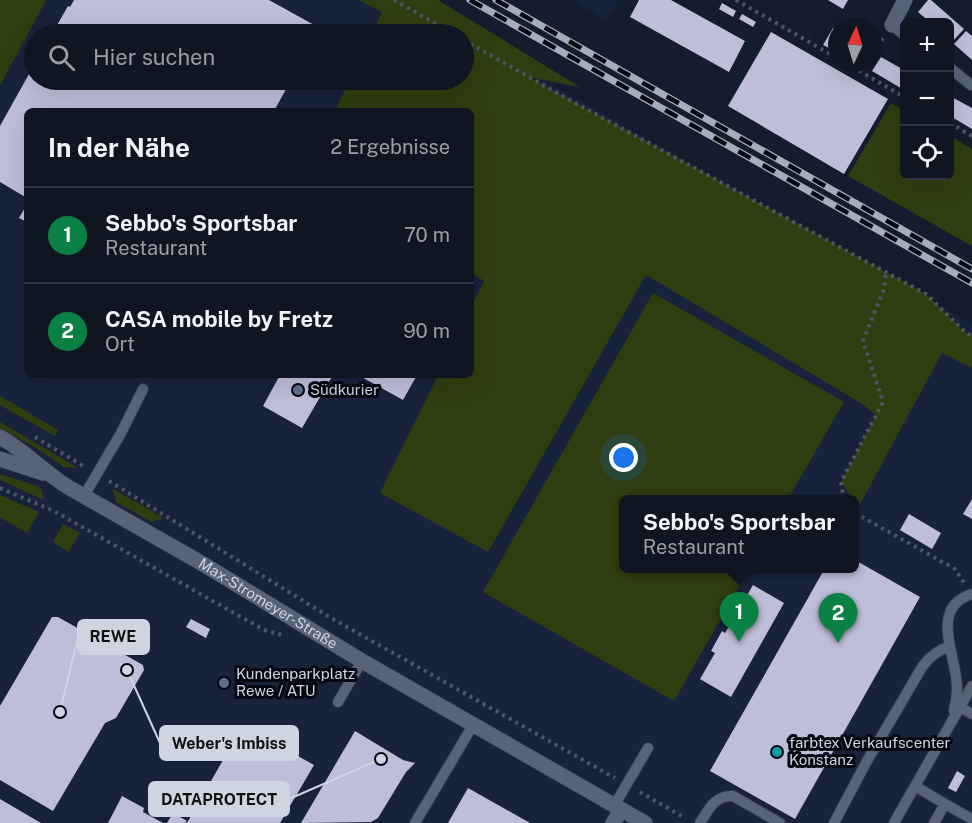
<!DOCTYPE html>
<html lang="de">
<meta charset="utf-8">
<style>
body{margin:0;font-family:"Public Sans",sans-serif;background:#1d232f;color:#f1f3f6}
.controls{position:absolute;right:18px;top:18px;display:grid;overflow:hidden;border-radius:9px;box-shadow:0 6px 24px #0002}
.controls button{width:54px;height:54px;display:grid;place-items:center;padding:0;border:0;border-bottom:2px solid #2f3540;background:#0f1622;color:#f1f3f6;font:30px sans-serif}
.compass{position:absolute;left:828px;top:18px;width:54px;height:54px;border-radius:50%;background:#0f1622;box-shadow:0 6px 24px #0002;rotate:4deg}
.you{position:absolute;left:624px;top:458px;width:21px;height:21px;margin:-15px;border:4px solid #fff;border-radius:50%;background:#1a73e8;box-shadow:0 0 0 9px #1a73e833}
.badge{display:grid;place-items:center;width:39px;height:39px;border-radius:50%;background:#0b8043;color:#fff;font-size:20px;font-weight:700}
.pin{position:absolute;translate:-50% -50px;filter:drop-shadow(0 2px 3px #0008)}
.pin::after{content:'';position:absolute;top:32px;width:21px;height:18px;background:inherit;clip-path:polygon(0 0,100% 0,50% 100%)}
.popup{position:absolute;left:619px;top:495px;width:240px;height:78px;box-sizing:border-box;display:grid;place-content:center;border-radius:9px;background:#0f1622;filter:drop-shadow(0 2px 4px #0005);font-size:20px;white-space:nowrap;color:#9b9fa5}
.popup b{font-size:22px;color:#f1f3f6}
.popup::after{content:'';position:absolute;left:50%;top:100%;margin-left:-12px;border:12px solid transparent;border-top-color:#0f1622}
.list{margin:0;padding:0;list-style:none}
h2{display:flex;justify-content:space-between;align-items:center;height:78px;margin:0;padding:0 24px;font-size:26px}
h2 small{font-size:20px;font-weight:400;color:#9b9fa5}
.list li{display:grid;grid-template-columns:39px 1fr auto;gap:18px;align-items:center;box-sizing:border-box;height:96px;padding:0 24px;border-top:2px solid #2f3540}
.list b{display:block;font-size:22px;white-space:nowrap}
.list p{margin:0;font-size:20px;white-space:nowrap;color:#9b9fa5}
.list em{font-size:20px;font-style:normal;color:#9b9fa5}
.icon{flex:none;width:33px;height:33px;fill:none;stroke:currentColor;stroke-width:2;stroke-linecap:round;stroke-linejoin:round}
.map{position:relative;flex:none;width:972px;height:823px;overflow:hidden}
.search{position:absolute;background:#0f1622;box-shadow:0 6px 24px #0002;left:24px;top:24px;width:450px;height:66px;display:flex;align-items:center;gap:15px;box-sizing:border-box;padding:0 21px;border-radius:33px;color:#9b9fa5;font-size:22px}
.panel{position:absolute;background:#0f1622;box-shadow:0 6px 24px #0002;left:24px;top:108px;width:450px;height:270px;border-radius:9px}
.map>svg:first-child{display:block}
.built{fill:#18233b;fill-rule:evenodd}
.green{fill:#2f3e10}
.building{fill:#bfbed8}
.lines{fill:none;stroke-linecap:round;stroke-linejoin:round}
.service-casing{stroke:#333847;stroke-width:12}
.minor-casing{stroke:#333847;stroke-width:16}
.path{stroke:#4e5666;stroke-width:4;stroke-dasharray:3 4.5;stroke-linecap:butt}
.service{stroke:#586378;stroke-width:10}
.minor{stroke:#586378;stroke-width:15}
.rail-casing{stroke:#a6adba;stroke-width:7}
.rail{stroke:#04070f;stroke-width:4.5;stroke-dasharray:14;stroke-linecap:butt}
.service-dot{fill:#5c6f8a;stroke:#04070f;stroke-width:2}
.culture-dot{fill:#0f9aa8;stroke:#04070f;stroke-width:2}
.labels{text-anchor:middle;stroke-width:6;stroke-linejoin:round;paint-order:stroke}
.poi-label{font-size:15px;fill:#ced5e1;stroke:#04070f;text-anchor:start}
.street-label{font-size:15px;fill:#ced5e1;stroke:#04070f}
.leader{fill:none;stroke:#ced5e1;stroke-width:2}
.callout-dot{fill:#ced5e1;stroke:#04070f;stroke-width:2}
.callout{fill:#ced5e1;stroke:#ced5e1;stroke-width:2}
.callout-label{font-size:16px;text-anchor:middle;font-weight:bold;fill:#111}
</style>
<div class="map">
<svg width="972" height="823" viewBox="0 0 972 823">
<rect width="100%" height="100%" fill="#141d2e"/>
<!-- built -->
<path class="built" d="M 14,0 L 403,0 L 972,324 L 972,823 L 0,823 L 0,23 ZM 34,34 L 464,34 L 464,80 L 34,80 ZM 27,111 L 471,111 L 471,375 L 27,375 ZM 624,500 L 855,500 L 855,568 L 624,568 Z
M 572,0 L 619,0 L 607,20 Z"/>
<!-- green -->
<path class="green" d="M 0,0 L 46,0 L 0,86 Z
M 359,0 L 438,0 L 580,87 L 529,77 L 926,294 L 965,332 L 972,336 L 972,368 L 942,353 L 858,508 L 855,500 L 853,499 L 841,482 L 876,415 L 859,402 L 646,275 L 488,552 L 380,493 L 438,375 L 471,375 L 471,307 L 484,281 L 471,273 L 471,111 L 335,111 L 350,80 L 464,80 L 464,34 L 372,34 L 382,12 Z
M 891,103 L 904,111 L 904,176 L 950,176 L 950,136 L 972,149 L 972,246 L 848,176 Z
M 653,293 L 844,402 L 788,499 L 624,500 L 624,568 L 749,569 L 674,701 L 483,592 Z
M 0,396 L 58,430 L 55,436 L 0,405 Z
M 0,422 L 78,468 L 64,467 L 36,448 L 0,428 Z
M 0,474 L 37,486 L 41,489 L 44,500 L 0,480 Z
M 113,489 L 162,517 L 162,519 L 152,522 L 116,502 Z
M 0,495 L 39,512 L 27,533 L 0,517 Z
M 63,524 L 80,533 L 68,552 L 53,542 Z"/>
<!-- building -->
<path class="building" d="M 74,0 L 269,0 L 316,26 L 311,34 L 52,34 L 68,6 L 70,7 Z
M 639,0 L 671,0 L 745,41 L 729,72 L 630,17 Z
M 828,0 L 848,0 L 843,9 Z
M 928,0 L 931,0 L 964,29 L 952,42 L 950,40 L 950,22 L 930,22 L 918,12 Z
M 722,3 L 736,11 L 733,17 L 719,9 Z
M 742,14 L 756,22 L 753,27 L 739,19 Z
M 833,28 L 837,30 L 837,52 L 823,45 Z
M 966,31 L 972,36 L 972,60 L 954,44 Z
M 771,32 L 888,99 L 844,174 L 728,106 Z
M 881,57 L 904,70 L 904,90 L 872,71 Z
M 34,65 L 34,80 L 291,80 L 294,81 L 292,83 L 290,82 L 274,111 L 27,111 L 27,198 L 0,182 L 0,126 Z
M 950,96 L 972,108 L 972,129 L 950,116 Z
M 27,204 L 27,222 L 19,218 Z
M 280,375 L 333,375 L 302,428 L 263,406 Z
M 358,375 L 417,375 L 403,400 Z
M 972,499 L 972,519 L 963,514 Z
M 909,514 L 941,533 L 932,549 L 900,530 Z
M 855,560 L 920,597 L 795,819 L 710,771 L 825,568 L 855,568 Z
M 753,585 L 784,603 L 731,697 L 700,679 L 715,653 L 711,651 L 722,631 L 725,633 Z
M 52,617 L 58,617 L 143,665 L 144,670 L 116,718 L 105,723 L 53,811 L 0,780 L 0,706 Z
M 191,619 L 210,629 L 206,638 L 186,627 Z
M 243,725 L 314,765 L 280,823 L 187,823 Z
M 355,731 L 403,760 L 415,763 L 406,772 L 378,818 L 371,822 L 301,823 Z
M 957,771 L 965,776 L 956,792 L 948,788 Z
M 468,788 L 530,823 L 448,823 Z
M 122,796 L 144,808 L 143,812 L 163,823 L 108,823 Z
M 0,799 L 41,823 L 0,823 Z
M 173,813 L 187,821 L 185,823 L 167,823 Z"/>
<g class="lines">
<defs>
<path id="service" d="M 892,25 L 904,35
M 950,68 L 971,85
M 84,496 L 121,433 L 143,389
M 338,702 L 362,661
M 960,707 L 972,714
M 954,711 C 955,704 957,696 957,688 C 957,656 928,608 972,594
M 915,786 L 945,804 L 934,823
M 945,804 L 972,819
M 614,806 L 648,748
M 415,823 L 473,725
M 700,823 C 709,809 715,795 733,796 L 780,823
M 834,823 L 867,761 L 922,667 C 930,656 938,650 950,646
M 894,823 L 972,686"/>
<g id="minor">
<path d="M 892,25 L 905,0"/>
<path id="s1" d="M 0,437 C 25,451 44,472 68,487 L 203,564 L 362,661 L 645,823"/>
<path d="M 0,459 L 43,473"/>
<path d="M 613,823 L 621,810"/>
</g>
</defs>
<!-- service casing -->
<use href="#service" class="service-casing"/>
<!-- minor casing -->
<use href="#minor" class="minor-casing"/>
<!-- path -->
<path class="path" d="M 394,0 L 454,34
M 736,0 L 837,58
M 464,40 L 566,98 L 926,294 L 965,332 L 972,336
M 873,53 L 883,38
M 846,63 L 904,97
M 860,71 L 866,63
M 950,123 L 972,136
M 35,437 L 85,467
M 109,481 L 331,618 L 615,778
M 0,488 L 54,511 L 264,630 L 282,635
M 844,500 L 841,482 L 883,402 L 863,341 L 884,289 L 886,271
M 855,513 L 955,569 L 964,583
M 640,792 L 685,818"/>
<!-- service -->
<use href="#service" class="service"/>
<!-- minor -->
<use href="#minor" class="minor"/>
<defs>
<path id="rail" d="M 470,0 L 972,283
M 496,0 L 972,269"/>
</defs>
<!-- rail casing -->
<use href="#rail" class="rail-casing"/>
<!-- rail -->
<use href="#rail" class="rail"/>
</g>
<!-- markers -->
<g class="service-dot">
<circle cx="298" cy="390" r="6"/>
<circle cx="224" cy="683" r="6"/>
</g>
<circle class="culture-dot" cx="777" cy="752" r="6"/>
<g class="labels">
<!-- poi labels -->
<g class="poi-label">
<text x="310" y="395">Südkurier</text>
<text x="236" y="679">Kundenparkplatz<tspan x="236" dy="17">Rewe / ATU</tspan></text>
<text x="789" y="748">farbtex Verkaufscenter<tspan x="789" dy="17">Konstanz</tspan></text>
</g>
<!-- street labels -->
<g class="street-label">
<text dy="5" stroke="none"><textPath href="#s1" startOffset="316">Max-Stromeyer-Straße</textPath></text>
</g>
</g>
<!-- callouts -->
<path class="leader" d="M60 712L78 637M127 670L160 743M381 759L289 799"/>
<g class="callout-dot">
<circle cx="60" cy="712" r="6"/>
<circle cx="127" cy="670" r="6"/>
<circle cx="381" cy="759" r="6"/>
</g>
<g class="callout">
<rect x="78" y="620" width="71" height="34" rx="6"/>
<rect x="160" y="726" width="138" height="34" rx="6"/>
<rect x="149" y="782" width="140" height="34" rx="6"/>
</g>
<g class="callout-label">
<text x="113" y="642">REWE</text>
<text x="229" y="749">Weber's Imbiss</text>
<text x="219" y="805">DATAPROTECT</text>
</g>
</svg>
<div class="controls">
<button>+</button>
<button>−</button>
<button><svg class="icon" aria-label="locate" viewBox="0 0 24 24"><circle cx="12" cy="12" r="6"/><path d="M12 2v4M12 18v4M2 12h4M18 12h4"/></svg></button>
</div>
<svg class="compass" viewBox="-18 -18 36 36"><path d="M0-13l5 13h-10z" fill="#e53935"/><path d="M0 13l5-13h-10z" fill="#9b9fa5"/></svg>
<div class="you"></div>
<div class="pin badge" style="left:739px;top:642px">1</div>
<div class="popup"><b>Sebbo's Sportsbar</b>Restaurant</div>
<div class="pin badge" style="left:838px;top:643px">2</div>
<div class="search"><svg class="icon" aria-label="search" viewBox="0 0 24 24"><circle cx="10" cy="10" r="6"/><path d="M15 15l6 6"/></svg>Hier suchen</div>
<section class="panel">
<h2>In der Nähe<small>2 Ergebnisse</small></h2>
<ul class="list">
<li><span class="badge">1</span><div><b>Sebbo's Sportsbar</b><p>Restaurant</p></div><em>70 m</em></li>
<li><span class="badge">2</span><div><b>CASA mobile by Fretz</b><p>Ort</p></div><em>90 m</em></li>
</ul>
</section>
</div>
